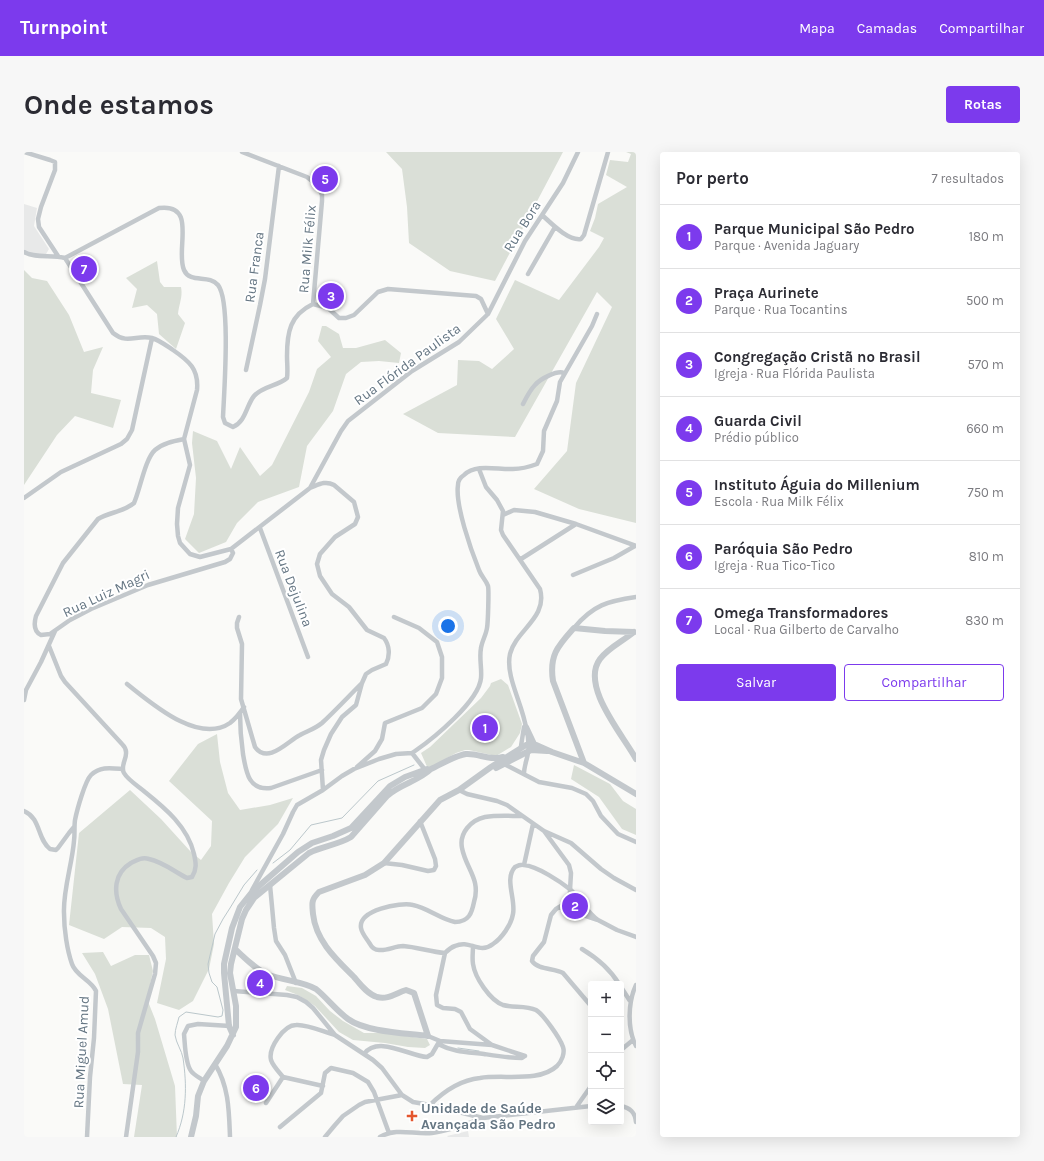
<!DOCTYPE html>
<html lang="pt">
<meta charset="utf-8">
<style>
body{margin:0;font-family:Karla,sans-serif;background:#f7f7f7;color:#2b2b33}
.controls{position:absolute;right:12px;bottom:12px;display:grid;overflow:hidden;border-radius:4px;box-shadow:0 4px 16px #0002}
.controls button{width:36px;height:36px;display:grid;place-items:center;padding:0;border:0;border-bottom:1px solid #e1e1e2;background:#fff;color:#2b2b33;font:20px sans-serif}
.you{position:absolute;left:424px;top:474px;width:14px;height:14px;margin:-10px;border:3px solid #fff;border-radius:50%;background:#1a73e8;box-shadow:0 0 0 6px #1a73e833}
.badge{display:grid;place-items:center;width:26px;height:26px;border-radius:50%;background:#7c3aed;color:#fff;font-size:13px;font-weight:700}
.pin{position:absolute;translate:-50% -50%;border:2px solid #fff;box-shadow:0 1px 4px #0006}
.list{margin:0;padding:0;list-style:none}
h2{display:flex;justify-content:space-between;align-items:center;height:52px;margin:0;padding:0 16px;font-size:17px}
h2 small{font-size:13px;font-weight:400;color:#7c7c81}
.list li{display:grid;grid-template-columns:26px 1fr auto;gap:12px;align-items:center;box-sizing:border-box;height:64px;padding:0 16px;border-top:1px solid #e1e1e2}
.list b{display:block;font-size:15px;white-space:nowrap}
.list p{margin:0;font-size:13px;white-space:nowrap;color:#7c7c81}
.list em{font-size:13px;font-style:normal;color:#7c7c81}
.actions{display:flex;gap:8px;padding:12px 16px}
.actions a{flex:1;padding:9px 0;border:1px solid #7c3aed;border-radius:4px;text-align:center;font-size:14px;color:#7c3aed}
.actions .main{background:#7c3aed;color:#fff}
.icon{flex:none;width:22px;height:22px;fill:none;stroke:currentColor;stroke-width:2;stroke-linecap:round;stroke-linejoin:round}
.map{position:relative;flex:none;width:612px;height:985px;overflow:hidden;border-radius:4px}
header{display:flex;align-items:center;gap:24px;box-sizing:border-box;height:56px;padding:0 20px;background:#7c3aed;color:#fff}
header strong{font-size:19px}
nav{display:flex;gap:22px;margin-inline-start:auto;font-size:14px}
.intro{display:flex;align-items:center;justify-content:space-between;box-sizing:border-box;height:96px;padding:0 24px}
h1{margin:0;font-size:28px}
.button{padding:10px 18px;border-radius:4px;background:#7c3aed;color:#fff;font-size:14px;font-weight:700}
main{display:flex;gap:24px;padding:0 24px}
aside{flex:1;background:#fff;border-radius:4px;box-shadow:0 4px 16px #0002}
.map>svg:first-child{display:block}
.built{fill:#e8e9e9}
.green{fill:#dadfd7}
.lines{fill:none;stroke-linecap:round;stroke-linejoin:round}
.stream{stroke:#bbc7cb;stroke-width:1}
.minor{stroke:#c3c8cc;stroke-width:4.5}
.tertiary{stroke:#c3c8cc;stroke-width:6}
.poi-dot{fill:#e4572e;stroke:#fff;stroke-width:1.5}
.labels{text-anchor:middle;stroke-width:4;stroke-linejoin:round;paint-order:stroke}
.street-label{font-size:14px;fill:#657683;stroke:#fff}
.poi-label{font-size:14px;font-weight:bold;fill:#657683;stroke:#fff;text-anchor:start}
</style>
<header>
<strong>Turnpoint</strong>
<nav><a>Mapa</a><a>Camadas</a><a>Compartilhar</a></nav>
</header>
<div class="intro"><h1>Onde estamos</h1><a class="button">Rotas</a></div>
<main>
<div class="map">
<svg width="612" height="985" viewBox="0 0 612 985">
<rect width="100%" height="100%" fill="#fafaf8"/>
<!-- built -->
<path class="built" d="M 0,52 L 13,56 L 10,74 L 25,97 L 22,102 L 11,102 L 0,100 Z
M 444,979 L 445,985 L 424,985 L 423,984 Z"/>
<!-- green -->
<path class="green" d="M 362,0 L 539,0 L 471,129 L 426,119 L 385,91 L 383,55 L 378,17 Z
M 602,0 L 612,0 L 612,371 L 555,357 L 510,337 L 543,299 L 552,231 L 588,155 L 573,140 L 491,285 L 414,281 L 379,262 L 433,233 L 434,208 L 455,209 L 468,217 L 490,197 L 472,167 L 491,128 L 535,148 L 575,95 L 580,86 L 566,79 L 571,66 L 574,52 L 603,35 L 582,23 L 586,8 L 604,10 L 607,2 Z
M 133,109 L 136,130 L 140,135 L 157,135 C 159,145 155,152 154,162 L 161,171 L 152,197 L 135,182 L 133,162 L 123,153 L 108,156 L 113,137 L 102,126 Z
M 0,118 L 8,126 L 23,129 L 45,163 L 60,200 L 79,195 L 69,218 L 67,241 L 97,248 L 89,276 L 51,264 L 33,283 L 0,333 Z
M 298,174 L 302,174 L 315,182 L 319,196 L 332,196 L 361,188 L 377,201 L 375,211 L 355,209 L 337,210 L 322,222 L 309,259 L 283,294 L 275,335 L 234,350 L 213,371 L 202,390 L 175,401 L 161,387 L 170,362 L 172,326 L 168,291 L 169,279 L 193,289 L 207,317 L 216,295 L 236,324 L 248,313 L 285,240 L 293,217 L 307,205 L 294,189 Z
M 477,527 L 484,533 L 498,572 L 496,581 L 487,595 L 472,604 L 445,598 L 441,598 L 432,601 L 404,617 L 397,601 L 406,595 L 457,546 L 466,534 L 467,531 Z
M 193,582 L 196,610 L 204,641 L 216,658 L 246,653 L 269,646 L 254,672 L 221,705 L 205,731 L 188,762 L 190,792 L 185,817 L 169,849 L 155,858 L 133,851 L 142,807 L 141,785 L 127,776 L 98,775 L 80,787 L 45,773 L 55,681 L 106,638 L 137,667 L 167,700 L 177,708 L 187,694 L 188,669 L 145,629 L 174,592 Z
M 550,613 L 586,632 L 599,649 L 612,657 L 612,683 L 598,677 L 575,645 L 547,627 Z
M 550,746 L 560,762 L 545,756 Z
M 79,800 L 87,814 L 111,803 L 125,803 L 129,819 L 123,847 L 131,867 L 151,934 L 153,985 L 110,985 L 118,933 L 99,932 L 84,857 L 71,822 L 58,801 Z
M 263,834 L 278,836 L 292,844 L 306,859 L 319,869 L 340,881 L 360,881 L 403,887 L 406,893 L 401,896 L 384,895 L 361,891 L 329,888 L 315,880 L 291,854 L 274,843 L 261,838 Z"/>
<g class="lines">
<!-- stream -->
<path class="stream" d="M 249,711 L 266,698 L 287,673 L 318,666 L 354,629 L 390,613
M 434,896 L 455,899
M 152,985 C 163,960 163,933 159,906 C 158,899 152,891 151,883 C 151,877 154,870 155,865 L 162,860 L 194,865 L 198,864 L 199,858 L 193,835 L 188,830 L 185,821 L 184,812 L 191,782 L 199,767 L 206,756 L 220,733 L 233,718"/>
<!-- minor -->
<path class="minor" d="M 0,0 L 26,8 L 31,10 L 31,18 L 17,55 L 14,67 L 15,75 L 34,104
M 218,0 L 283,25 L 294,34 L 298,43 L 298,49 L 289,152
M 518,63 C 527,71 544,89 557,87 L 560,83 L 584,0
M 0,100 C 12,107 28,102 41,106 L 89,181 C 104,193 113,182 128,186 C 135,188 143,194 149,198 C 165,209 175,217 173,238 L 160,287 L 166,313 L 154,356 L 153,372 L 154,384 L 156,391 L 166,402 L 176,405 L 207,397 L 286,336 C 294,333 301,328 310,333 L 330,350 L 334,365 L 331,372 L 311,385 L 296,402 L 293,412 L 296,424 L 308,442 L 325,455 L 343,478 L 360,486 C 366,494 366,504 362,512 L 348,518 L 342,522 L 338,531 L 332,553 L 318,565 L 307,582 L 300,598 L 297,608 L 299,638
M 41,106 L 135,56 C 174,51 151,98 160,118 C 166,132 185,122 194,133 C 207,149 200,241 199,265 L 201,271 L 209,275 C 222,269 222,254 230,244 C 239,234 254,234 263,226 C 264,219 263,211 263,204 C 263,180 266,163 289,152 L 304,156 L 315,166 L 322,166 L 330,163 L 354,140 L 364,137 L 452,144 L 457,147 L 464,162 L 435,190 L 388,219 L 324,269 L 317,279 L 286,336
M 504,122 L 531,75
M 464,162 L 501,89 L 539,31 L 554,0
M 222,218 L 236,153 L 241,127 L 255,14
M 499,252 C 502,246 506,238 511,233 C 516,227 533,218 540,221
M 160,287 C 150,289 139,291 131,298 C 121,307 116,338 110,351 C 100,360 85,360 74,367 L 39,411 L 12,464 C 10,471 9,479 17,483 L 26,482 L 46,468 L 67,457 L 124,433 L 201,410 L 206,407 L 209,401 L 207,397
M 455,317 L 462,335 L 473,348 L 479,359 L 477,378 L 479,383 L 516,437 C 524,466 492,478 486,502 C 481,524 499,553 502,576 C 504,583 505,594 504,601 C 503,608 500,614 500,622
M 0,346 L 37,320 L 97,292 L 103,287 L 108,278 L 128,186
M 479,363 L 490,358 L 511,360 L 552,372 L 612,394
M 236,376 L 284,505
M 497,407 L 552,372
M 549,423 L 590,406 L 611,394
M 215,465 L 213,471 L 213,476 L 218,492 L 217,547 L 231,595 C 244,613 264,589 276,583 C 283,579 291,577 298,571 C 311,559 324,545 337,532
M 550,476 C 569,453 584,449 612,445
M 25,494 L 37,524 L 41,530 L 98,592 C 100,594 102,597 102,600 C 103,607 96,614 100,621 C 104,628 114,634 121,640 C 141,656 164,675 170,702 C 172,711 173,717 168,725 L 163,726 C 151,720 139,710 125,707 C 118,705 113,708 107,711 C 90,721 89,740 97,757 L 129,804 L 132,811 L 131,822 L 114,881 L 114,900 L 102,985
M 103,532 C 126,550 174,593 206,571 C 211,567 216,561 220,555
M 0,548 L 2,538 L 17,510 L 31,479
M 216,561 C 216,575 217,588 219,602 C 222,619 224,639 247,636 L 298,618
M 497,594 L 500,575
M 388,601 L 402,619
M 480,612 L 515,630 L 548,636 L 562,642 L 569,649 L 577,664 L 594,682 L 612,690
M 333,615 L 351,599 L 358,587 L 361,571 L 398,556 L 412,542 L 418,526 L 418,505 L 413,490 L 395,476 L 370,465
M 435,638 L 443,642 L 473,649 L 483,653 L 520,679 L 547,691 L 577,717 L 590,726 L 612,738
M 0,659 C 17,666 13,687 26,697 L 32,698 L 34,696 L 45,681 L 50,675
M 497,664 C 486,664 473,663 461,665 C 447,668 435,681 438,696 C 442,717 457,727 450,750 C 449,755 448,760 445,764 C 442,768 436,770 431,770 C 416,767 404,756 389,753 C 376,750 334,758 337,776 C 338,782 343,787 346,792 C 348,796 351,798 355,798 C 363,799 371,794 379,794 C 393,795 407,800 421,801 C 424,798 428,795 431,794 C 446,787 455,803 469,792 C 478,786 487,773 489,762 C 492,747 480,727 491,715 C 493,714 497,712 500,713 C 513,714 537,730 547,738 C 557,748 563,760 574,768
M 520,679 L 545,713 L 547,721 L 546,738 L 546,746 L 542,751 L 532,757 L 527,763 L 520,790 L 509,804 L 508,809 C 514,818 530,816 539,821 L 567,854
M 360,711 L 378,713 L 404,719 L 410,718 L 412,714 L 411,707 L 396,669
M 500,713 L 509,672
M 246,733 L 250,776 L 252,789 L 261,803 L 272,831
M 228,738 L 259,682 L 269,660 L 273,653 L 299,638 L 318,624 L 330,617 L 355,607 L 372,602 L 388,601 L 391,599 C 410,586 455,549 457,526 C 458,516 455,506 457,496 C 458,489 462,483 463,476 C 464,471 465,438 464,434 C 462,428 457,424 455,418 C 447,398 431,353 434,333 C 434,329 437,325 440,323 C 452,311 474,318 489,317 C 498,317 505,315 513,312 L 519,299 L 520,279 L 533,249 L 536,230 L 568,174 L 573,162
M 535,755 L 574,768 L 593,778 L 612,785
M 558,797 C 573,806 586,817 595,832
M 421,801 L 412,843 L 413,853 L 419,856 L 431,857 L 437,860 L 446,877 L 468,893
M 612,833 C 604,850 603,877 612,894
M 597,835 L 606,849
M 210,839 L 263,843 L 273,845 L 282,850 L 289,856 L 311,883 L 349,908 L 358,916 L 378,943 L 389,950 L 406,953 L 459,966 L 567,954
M 404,884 L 416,889 L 468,893 L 501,904 L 498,906 C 485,906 473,904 460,902 C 444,900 429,900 414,892
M 597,898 L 609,888
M 340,902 C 354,883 385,904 403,905 L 408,902 L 415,890
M 191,912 C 205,935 205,959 206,985
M 259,925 C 255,920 249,914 247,908 C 244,896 260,873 272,873 C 283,872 300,880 311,883
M 259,925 L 299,934
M 180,929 C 176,926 170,923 167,919 C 161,911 161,892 160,882 L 164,874 L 174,872 L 206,874
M 242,951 L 259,925
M 406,953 C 420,939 437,928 456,926 C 479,922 515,931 533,914 C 538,909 541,901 539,895 C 536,886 519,862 512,858 C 502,853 489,856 479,853 C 466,848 451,826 449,812 C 448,806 449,800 449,794
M 553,954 L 567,934
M 597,954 C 606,956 611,960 612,970
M 256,975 L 297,941 L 301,921 L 307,916 L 329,921 L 344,930 L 350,940 L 365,981
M 63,985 L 66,925 L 70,886 L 72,839 C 67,828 52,824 48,812 C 43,798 40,777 40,761 C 39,738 48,713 50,689 C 51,682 50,675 51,668 C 53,658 61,629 67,623 C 76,614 87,616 99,617
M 301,985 L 311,973 L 319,964 L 335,953 L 341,950 L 378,943
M 356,985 C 373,975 390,983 408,981 C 425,979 443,972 459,966"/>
<!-- tertiary -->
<path class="tertiary" d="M 610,480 C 599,489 584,496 576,507 C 556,534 599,583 612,607
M 502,575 L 510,592
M 560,611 L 529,529 C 525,503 534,494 550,476 L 581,479 L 610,480
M 472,616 L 507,598 L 523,599
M 211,797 C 221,806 232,818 245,823 C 258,828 281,830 292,837 C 303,846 312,858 324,867 C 342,880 381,881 404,884 L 390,841 L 382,838 C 372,841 364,848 353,845 C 343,842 336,832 330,825 C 312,807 292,789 289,762 C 288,751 287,748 295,740 L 341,723 L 360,711 L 416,648 L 435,638 L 467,615 L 502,593 L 510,592 L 528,600 L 560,611 L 612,642
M 209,883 L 205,874 L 200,821 L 200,812 L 208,776 L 216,755 L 228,740 L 274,700 L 288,691 L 309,684 L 327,676 L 366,634 L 381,625 L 403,617
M 167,985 L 172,964 L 174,944 L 180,929 L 203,894 L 212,875 L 212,854 L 206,821 L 207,812 L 218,767 L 222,758 L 230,746 L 285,701 C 298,694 314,693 327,685 L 363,644 C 376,632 395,629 407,617 C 416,613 432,603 442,602 C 455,601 464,609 479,605"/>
</g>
<!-- markers -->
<path class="poi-dot" d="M386 958h4v4h4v4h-4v4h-4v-4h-4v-4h4z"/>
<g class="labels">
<!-- street labels -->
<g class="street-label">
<text transform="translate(498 74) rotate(-58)" y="5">Rua Bora</text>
<text transform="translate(283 97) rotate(-85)" y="5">Rua Milk Félix</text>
<text transform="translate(230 115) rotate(-82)" y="5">Rua Franca</text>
<text transform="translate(383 212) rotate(-36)" y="5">Rua Flórida Paulista</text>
<text transform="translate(270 436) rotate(69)" y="5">Rua Dejulina</text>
<text transform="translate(82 441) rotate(-25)" y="5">Rua Luiz Magri</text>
<text transform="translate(57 900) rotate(-87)" y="5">Rua Miguel Amud</text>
</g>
<!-- poi labels -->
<g class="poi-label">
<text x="397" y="961">Unidade de Saúde<tspan x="397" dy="16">Avançada São Pedro</tspan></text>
</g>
</g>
</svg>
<div class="controls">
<button>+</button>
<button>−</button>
<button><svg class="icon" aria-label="locate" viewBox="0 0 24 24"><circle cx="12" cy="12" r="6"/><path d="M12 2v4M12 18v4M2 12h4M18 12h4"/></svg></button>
<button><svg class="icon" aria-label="layers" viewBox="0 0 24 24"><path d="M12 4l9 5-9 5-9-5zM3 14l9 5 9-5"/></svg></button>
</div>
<div class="you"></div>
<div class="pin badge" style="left:461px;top:576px">1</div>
<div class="pin badge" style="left:551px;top:754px">2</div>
<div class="pin badge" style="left:307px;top:144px">3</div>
<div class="pin badge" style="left:236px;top:831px">4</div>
<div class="pin badge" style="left:301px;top:27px">5</div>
<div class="pin badge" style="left:232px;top:936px">6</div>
<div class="pin badge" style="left:60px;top:117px">7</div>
</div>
<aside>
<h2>Por perto<small>7 resultados</small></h2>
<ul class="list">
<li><span class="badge">1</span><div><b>Parque Municipal São Pedro</b><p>Parque · Avenida Jaguary</p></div><em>180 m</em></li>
<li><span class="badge">2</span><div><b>Praça Aurinete</b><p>Parque · Rua Tocantins</p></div><em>500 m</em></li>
<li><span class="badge">3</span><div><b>Congregação Cristã no Brasil</b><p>Igreja · Rua Flórida Paulista</p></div><em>570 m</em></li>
<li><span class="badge">4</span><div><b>Guarda Civil</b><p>Prédio público</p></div><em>660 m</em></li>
<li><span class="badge">5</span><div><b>Instituto Águia do Millenium</b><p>Escola · Rua Milk Félix</p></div><em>750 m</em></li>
<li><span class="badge">6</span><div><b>Paróquia São Pedro</b><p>Igreja · Rua Tico-Tico</p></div><em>810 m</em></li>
<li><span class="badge">7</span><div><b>Omega Transformadores</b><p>Local · Rua Gilberto de Carvalho</p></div><em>830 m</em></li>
</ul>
<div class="actions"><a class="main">Salvar</a><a>Compartilhar</a></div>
</aside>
</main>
